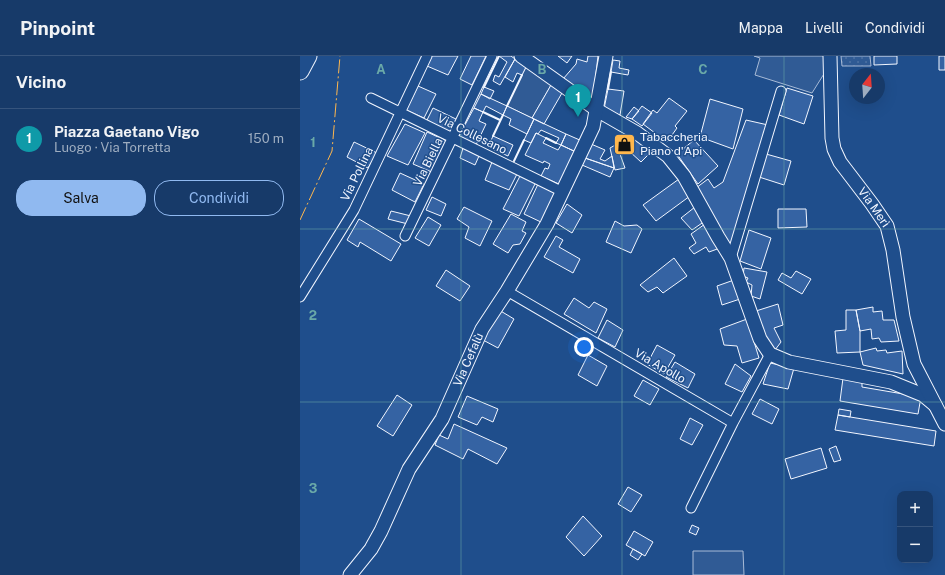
<!DOCTYPE html>
<html lang="it">
<meta charset="utf-8">
<style>
body{margin:0;font-family:"Public Sans",sans-serif;background:#244571;color:#f1f3f6}
.controls{position:absolute;right:12px;bottom:12px;display:grid;overflow:hidden;border-radius:8px;box-shadow:0 4px 16px #0002}
.controls button{width:36px;height:36px;display:grid;place-items:center;padding:0;border:0;border-bottom:1px solid #36547d;background:#173a69;color:#f1f3f6;font:20px sans-serif}
.compass{position:absolute;left:549px;top:12px;width:36px;height:36px;border-radius:50%;background:#173a69;box-shadow:0 4px 16px #0002;rotate:17deg}
.you{position:absolute;left:284px;top:291px;width:14px;height:14px;margin:-10px;border:3px solid #fff;border-radius:50%;background:#1a73e8;box-shadow:0 0 0 6px #1a73e833}
.badge{display:grid;place-items:center;width:26px;height:26px;border-radius:50%;background:#90b9f0;color:#fff;font-size:13px;font-weight:700}
.pin{position:absolute;translate:-50% -33px;filter:drop-shadow(0 1px 2px #0008)}
.pin::after{content:'';position:absolute;top:21px;width:14px;height:12px;background:inherit;clip-path:polygon(0 0,100% 0,50% 100%)}
.list{margin:0;padding:0;list-style:none}
h2{display:flex;justify-content:space-between;align-items:center;height:52px;margin:0;padding:0 16px;font-size:17px}
h2 small{font-size:13px;font-weight:400;color:#9eadc0}
.list li{display:grid;grid-template-columns:26px 1fr auto;gap:12px;align-items:center;box-sizing:border-box;height:60px;padding:0 16px;border-top:1px solid #36547d}
.list b{display:block;font-size:15px;white-space:nowrap}
.list p{margin:0;font-size:13px;white-space:nowrap;color:#9eadc0}
.list em{font-size:13px;font-style:normal;color:#9eadc0}
.actions{display:flex;gap:8px;padding:12px 16px}
.actions a{flex:1;padding:9px 0;border:1px solid #90b9f0;border-radius:16px;text-align:center;font-size:14px;color:#90b9f0}
.actions .main{background:#90b9f0;color:#111}
.map{position:relative;flex:none;width:645px;height:519px;overflow:hidden}
header{display:flex;align-items:center;gap:24px;box-sizing:border-box;height:56px;padding:0 20px;background:#173a69;border-bottom:1px solid #36547d}
header strong{font-size:19px}
nav{display:flex;gap:22px;margin-inline-start:auto;font-size:14px}
main{display:flex}
aside{flex:1;background:#173a69}
.map>svg:first-child{display:block}
.grass{fill:#305b95;stroke:#a8bbd7}
.park{fill:url(#park-dots);stroke:#a8bbd7}
.building{fill:#3563a3;stroke:#f2f6ff}
.lines{fill:none;stroke-linecap:round;stroke-linejoin:round}
.street-casing{stroke:#f2f6ff;stroke-width:11}
.secondary-casing{stroke:#f2f6ff;stroke-width:15}
.highway-casing{stroke:#f2f6ff;stroke-width:19}
.street{stroke:#1f4e8c;stroke-width:9}
.secondary{stroke:#1f4e8c;stroke-width:13}
.highway{stroke:#1f4e8c;stroke-width:17}
.wall{stroke:#f2f6ff;stroke-width:2}
.power{stroke:#ffb74d;stroke-width:1;stroke-dasharray:14 3 2 3;stroke-linecap:butt}
.grid{fill:none;stroke:#6aa9a8;stroke-width:1;stroke-opacity:0.55}
.labels{text-anchor:middle;stroke-width:3;stroke-linejoin:round;paint-order:stroke}
.street-label{font-size:12px;fill:#f2f6ff;stroke:#1f4e8c}
.poi-label{font-size:12px;fill:#f2f6ff;stroke:#1f4e8c;text-anchor:start}
.grid-label{font-size:13px;text-anchor:middle;font-weight:bold;fill:#6aa9a8;stroke:#1f4e8c;stroke-width:3;stroke-linejoin:round;paint-order:stroke}
</style>
<header>
<strong>Pinpoint</strong>
<nav><a>Mappa</a><a>Livelli</a><a>Condividi</a></nav>
</header>
<main>
<aside>
<h2>Vicino<small></small></h2>
<ul class="list">
<li><span class="badge" style="background:#0f9aa8">1</span><div><b>Piazza Gaetano Vigo</b><p>Luogo · Via Torretta</p></div><em>150 m</em></li>
</ul>
<div class="actions"><a class="main">Salva</a><a>Condividi</a></div>
</aside>
<div class="map">
<svg width="645" height="519" viewBox="0 0 645 519">
<defs>
<pattern id="park-dots" width="8" height="8" patternUnits="userSpaceOnUse"><rect width="8" height="8" fill="#305b95"/><path d="M2 2h.1M6 6h.1" fill="none" stroke="#4e73a5" stroke-width="1.8" stroke-linecap="round"/></pattern>
</defs>
<rect width="100%" height="100%" fill="#1f4e8c"/>
<!-- grass -->
<path class="grass" d="M 454,0 L 527,0 L 527,13 L 512,37 L 455,19 L 460,2 Z
M 226,11 L 251,29 L 232,62 L 207,50 Z
M 393,495 L 443,495 L 444,519 L 393,519 Z"/>
<!-- park -->
<path class="park" d="M 541,0 L 570,0 L 571,10 L 542,10 Z"/>
<!-- building -->
<path class="building" d="M 131,0 L 158,0 L 148,19 L 127,10 Z
M 171,0 L 186,0 L 172,29 L 160,23 Z
M 199,0 L 211,0 L 215,3 L 200,29 L 193,25 L 195,19 L 199,21 L 207,6 Z
M 258,0 L 272,0 L 267,7 Z
M 288,0 L 298,0 L 293,42 L 263,23 L 276,8 L 277,3 L 287,6 Z
M 574,0 L 597,0 L 597,8 L 574,9 Z
M 639,0 L 645,0 L 645,14 L 639,14 Z
M 215,3 L 226,11 L 222,19 L 217,17 L 213,26 L 205,21 Z
M 313,4 L 320,5 L 319,12 L 329,14 L 328,19 L 311,16 Z
M 251,29 L 262,37 L 244,68 L 232,62 Z
M 118,30 L 136,38 L 124,62 L 106,54 Z
M 184,31 L 194,35 L 190,43 L 181,38 Z
M 487,32 L 513,40 L 504,68 L 479,59 Z
M 308,33 L 324,35 L 320,59 L 304,53 Z
M 181,38 L 207,50 L 203,59 L 186,50 L 183,56 L 174,52 Z
M 369,42 L 387,55 L 375,70 L 377,72 L 367,86 L 343,68 L 353,54 L 357,57 Z
M 410,43 L 443,53 L 433,93 L 400,81 Z
M 207,50 L 234,63 L 227,78 L 209,69 L 211,63 L 203,59 Z
M 342,50 L 352,57 L 342,70 L 332,63 Z
M 334,51 L 339,55 L 332,63 L 326,61 Z
M 133,52 L 158,64 L 151,77 L 127,64 Z
M 174,52 L 183,56 L 179,65 L 186,68 L 176,89 L 159,80 Z
M 234,63 L 266,78 L 261,89 L 256,87 L 259,82 L 241,74 L 238,78 L 236,77 L 231,87 L 224,84 Z
M 446,64 L 468,69 L 430,193 L 396,132 L 408,123 L 414,132 L 423,126 Z
M 105,68 L 125,77 L 108,109 L 87,100 Z
M 127,76 L 149,86 L 134,117 L 113,108 Z
M 236,77 L 246,82 L 243,87 L 258,94 L 261,89 L 276,96 L 261,129 L 241,120 L 245,112 L 248,113 L 250,108 L 244,105 L 243,107 L 225,99 Z
M 266,78 L 282,85 L 276,96 L 261,89 Z
M 333,79 L 353,94 L 341,106 L 328,94 L 320,98 L 325,112 L 315,114 L 310,92 Z
M 193,80 L 213,89 L 208,100 L 188,91 Z
M 394,84 L 418,110 L 398,128 L 377,98 Z
M 54,86 L 77,97 L 68,112 L 47,101 Z
M 291,88 L 305,94 L 300,103 L 305,105 L 312,100 L 314,112 L 285,102 Z
M 163,92 L 179,100 L 175,109 L 160,102 Z
M 466,98 L 491,105 L 484,129 L 459,121 Z
M 285,102 L 314,112 L 310,121 L 282,109 Z
M 192,106 L 217,118 L 209,134 L 185,124 Z
M 100,117 L 124,128 L 115,146 L 92,134 Z
M 220,120 L 236,126 L 219,160 L 203,153 Z
M 379,123 L 390,140 L 356,165 L 343,149 Z
M 238,128 L 259,138 L 243,167 L 224,158 Z
M 132,141 L 146,148 L 141,160 L 126,154 Z
M 267,148 L 282,159 L 272,177 L 256,167 Z
M 164,151 L 192,165 L 180,190 L 165,182 L 169,171 L 157,163 Z
M 395,151 L 405,165 L 392,174 L 381,162 Z
M 478,153 L 506,153 L 507,171 L 478,172 Z
M 91,155 L 111,160 L 108,168 L 88,163 Z
M 211,158 L 226,166 L 222,175 L 226,177 L 220,188 L 213,189 L 208,197 L 193,188 Z
M 128,161 L 141,169 L 129,190 L 115,182 Z
M 59,163 L 101,188 L 91,205 L 60,186 L 58,191 L 47,184 Z
M 315,165 L 324,170 L 337,169 L 342,173 L 331,197 L 306,186 Z
M 405,168 L 420,192 L 409,196 L 406,191 L 394,198 L 389,192 L 396,187 L 391,178 Z
M 449,174 L 471,182 L 461,213 L 440,205 Z
M 256,180 L 263,184 L 259,191 L 280,203 L 273,217 L 244,201 Z
M 374,202 L 387,220 L 363,237 L 357,231 L 348,236 L 340,229 Z
M 444,212 L 467,216 L 460,243 L 451,240 L 452,229 L 446,226 L 448,222 L 443,220 Z
M 146,214 L 170,230 L 160,245 L 136,230 Z
M 496,215 L 511,223 L 502,238 L 478,224 L 482,217 L 491,222 Z
M 434,224 L 440,243 L 422,249 L 417,230 Z
M 274,242 L 289,252 L 294,246 L 307,253 L 296,277 L 264,258 Z
M 478,248 L 483,269 L 474,272 L 481,286 L 475,294 L 464,282 L 456,255 Z
M 573,251 L 573,256 L 582,255 L 583,264 L 594,264 L 599,285 L 581,286 L 579,282 L 572,283 L 571,273 L 560,275 L 556,254 Z
M 199,254 L 214,263 L 198,292 L 183,284 Z
M 546,254 L 556,254 L 560,275 L 560,296 L 537,297 L 535,275 L 546,274 Z
M 447,263 L 459,302 L 442,307 L 437,290 L 424,289 L 420,273 Z
M 307,264 L 323,274 L 315,291 L 298,282 Z
M 357,289 L 375,299 L 364,318 L 347,308 Z
M 576,292 L 577,295 L 586,294 L 587,297 L 602,295 L 603,318 L 563,309 L 560,296 Z
M 288,299 L 307,310 L 297,330 L 278,319 Z
M 375,306 L 395,318 L 388,332 L 366,321 Z
M 470,307 L 494,312 L 488,333 L 463,328 Z
M 435,308 L 451,320 L 442,336 L 425,328 Z
M 543,322 L 562,326 L 562,331 L 621,341 L 618,358 L 540,345 Z
M 343,324 L 359,333 L 350,349 L 334,340 Z
M 97,339 L 112,349 L 93,380 L 77,370 Z
M 167,340 L 198,353 L 193,366 L 182,361 L 177,369 L 158,361 Z
M 460,343 L 479,353 L 472,368 L 452,358 Z
M 539,353 L 551,355 L 550,361 L 538,359 Z
M 538,359 L 636,375 L 634,390 L 535,374 Z
M 390,362 L 403,369 L 392,389 L 380,383 Z
M 154,368 L 207,392 L 197,408 L 168,393 L 163,403 L 135,389 L 139,379 L 148,383 Z
M 536,390 L 541,404 L 534,406 L 529,393 Z
M 521,392 L 527,412 L 491,423 L 485,403 Z
M 328,431 L 342,439 L 331,456 L 318,448 Z
M 283,460 L 302,480 L 284,500 L 266,481 Z
M 392,469 L 399,472 L 396,479 L 389,476 Z
M 334,475 L 353,486 L 345,500 L 326,489 Z
M 333,493 L 342,498 L 338,504 L 330,499 Z"/>
<g class="lines">
<defs>
<path id="street" d="M 71,42 L 263,136
M 105,180 L 192,0
M 431,202 L 481,35
M 207,235 L 433,367 L 470,298
M 0,241 L 54,154 L 127,0
M 391,452 L 433,367"/>
<g id="secondary">
<path d="M 221,0 L 297,54 L 337,77 L 368,100 L 384,120 L 418,181 L 431,202 L 460,283 L 470,298 L 489,306 L 591,326 L 623,339 L 635,349"/>
<path id="s1" d="M 530,0 L 532,82 L 534,93 L 540,106 L 572,148 L 587,170 L 593,194 L 603,261 L 614,308 L 645,368"/>
<path id="s2" d="M 50,519 L 71,493 L 81,475 L 109,413 L 142,363 L 182,273 L 207,235 L 247,168 L 293,71 L 306,0"/>
</g>
<path id="highway" d="M 0,15 L 8,0"/>
</defs>
<!-- street casing -->
<use href="#street" class="street-casing"/>
<!-- secondary casing -->
<use href="#secondary" class="secondary-casing"/>
<!-- highway casing -->
<use href="#highway" class="highway-casing"/>
<!-- street -->
<use href="#street" class="street"/>
<!-- secondary -->
<use href="#secondary" class="secondary"/>
<!-- highway -->
<use href="#highway" class="highway"/>
<!-- wall -->
<path class="wall" d="M 184,31 L 199,0
M 308,33 L 311,16
M 207,50 L 222,19
M 183,56 L 200,64
M 193,80 L 203,59
M 246,82 L 256,87
M 214,105 L 224,84"/>
<!-- power -->
<path class="power" d="M 0,164 L 32,95 L 40,0"/>
</g>
<!-- grid -->
<path class="grid" d="M 161,0 L 161,519M 322,0 L 322,519M 484,0 L 484,519M 0,173 L 645,173M 0,346 L 645,346"/>
<!-- icons -->
<defs>
<symbol id="shop-square" viewBox="-11 -11 22 22"><rect x="-9" y="-9" width="18" height="18" rx="4" fill="#ffb74d" stroke="#1f4e8c"/><path d="M-5-2.5h2.3a2.7 3.5 0 0 1 5.4 0H5L5.5 6h-11ZM-1.5-2.5h3a1.5 2.3 0 0 0-3 0Z" fill="#111"/></symbol>
</defs>
<g fill-rule="evenodd">
<use href="#shop-square" x="312" y="76" width="25" height="25"/>
</g>
<g class="labels">
<!-- street labels -->
<g class="street-label">
<text transform="translate(172 78) rotate(26)" y="4">Via Collesano</text>
<text transform="translate(128 106) rotate(-64)" y="4">Via Biella</text>
<text transform="translate(57 118) rotate(-64)" y="4">Via Pollina</text>
<text dy="4" stroke="none"><textPath href="#s1" startOffset="164">Via Merì</textPath></text>
<text dy="4" stroke="none"><textPath href="#s2" startOffset="247">Via Cefalù</textPath></text>
<text transform="translate(360 310) rotate(30)" y="4">Via Apollo</text>
</g>
<!-- poi labels -->
<g class="poi-label">
<text x="340" y="85">Tabaccheria<tspan x="340" dy="14">Piano d'Api</tspan></text>
</g>
</g>
<g class="grid-label">
<text x="81" y="18">A</text>
<text x="242" y="18">B</text>
<text x="403" y="18">C</text>
<text x="13" y="91">1</text>
<text x="13" y="264">2</text>
<text x="13" y="437">3</text>
</g>
</svg>
<div class="controls">
<button>+</button>
<button>−</button>
</div>
<svg class="compass" viewBox="-18 -18 36 36"><path d="M0-13l5 13h-10z" fill="#e53935"/><path d="M0 13l5-13h-10z" fill="#9eadc0"/></svg>
<div class="you"></div>
<div class="pin badge" style="left:278px;top:61px;background:#0f9aa8">1</div>
</div>
</main>
